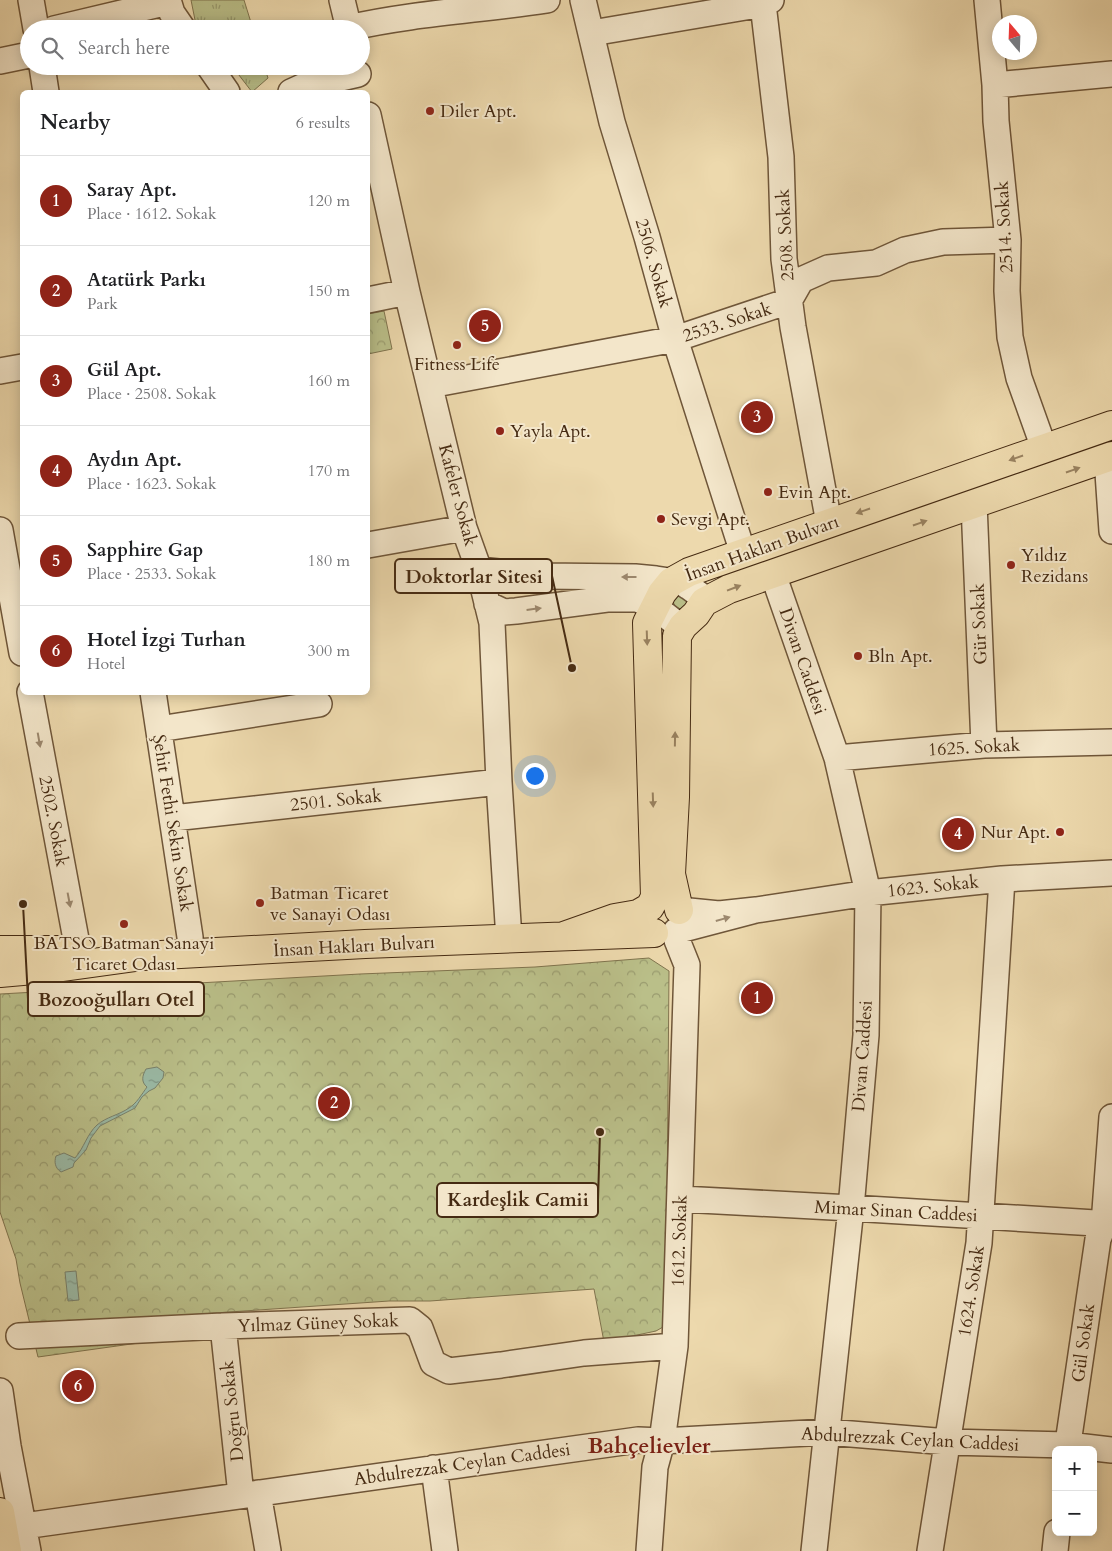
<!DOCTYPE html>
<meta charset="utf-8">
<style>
body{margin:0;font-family:Cardo,serif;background:#f2f2f2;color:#202124}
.controls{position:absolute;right:15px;bottom:15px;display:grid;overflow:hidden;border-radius:8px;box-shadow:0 2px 12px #0003}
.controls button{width:45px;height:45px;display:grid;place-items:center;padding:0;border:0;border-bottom:1px solid #e0e0e0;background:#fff;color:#202124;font:25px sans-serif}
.compass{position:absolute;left:992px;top:15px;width:45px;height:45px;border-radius:50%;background:#fff;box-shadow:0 2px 12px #0003;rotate:341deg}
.you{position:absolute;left:534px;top:775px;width:18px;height:18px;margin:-12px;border:4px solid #fff;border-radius:50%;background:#1a73e8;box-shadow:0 0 0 8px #1a73e833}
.badge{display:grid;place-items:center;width:32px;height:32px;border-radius:50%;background:#8f2418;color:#fff;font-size:16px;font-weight:700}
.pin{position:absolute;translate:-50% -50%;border:2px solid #fff;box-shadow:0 1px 5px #0006}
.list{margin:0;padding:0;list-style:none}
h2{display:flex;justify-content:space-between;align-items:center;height:65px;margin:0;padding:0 20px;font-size:21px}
h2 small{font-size:16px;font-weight:400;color:#757577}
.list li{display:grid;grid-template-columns:32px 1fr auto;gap:15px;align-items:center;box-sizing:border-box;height:90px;padding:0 20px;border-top:1px solid #e0e0e0}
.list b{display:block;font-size:19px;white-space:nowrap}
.list p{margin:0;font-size:16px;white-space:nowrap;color:#757577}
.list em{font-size:16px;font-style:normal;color:#757577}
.icon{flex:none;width:28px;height:28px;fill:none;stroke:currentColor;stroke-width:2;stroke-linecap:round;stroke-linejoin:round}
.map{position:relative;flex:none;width:1112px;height:1551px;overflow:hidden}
.search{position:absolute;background:#fff;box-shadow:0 2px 12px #0003;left:20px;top:20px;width:350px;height:55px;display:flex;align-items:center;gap:12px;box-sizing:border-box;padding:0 18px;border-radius:28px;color:#757577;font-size:19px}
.panel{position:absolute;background:#fff;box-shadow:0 2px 12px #0003;left:20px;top:90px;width:350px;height:605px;border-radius:8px}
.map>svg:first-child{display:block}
.grass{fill:url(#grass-tufts);stroke:#80744e}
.park{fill:url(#park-crowns);stroke:#80744e}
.water{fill:url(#water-ripples);stroke:#78806b}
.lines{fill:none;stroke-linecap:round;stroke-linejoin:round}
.minor-casing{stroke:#6f5639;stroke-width:28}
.major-casing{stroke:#452a12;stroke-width:30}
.minor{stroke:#f3e6ca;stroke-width:25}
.major{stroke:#edd9ad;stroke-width:28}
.oneway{fill:#998260}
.oneway2{fill:#9c886e}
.poi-dot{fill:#8f2418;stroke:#f3e6ca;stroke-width:2}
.labels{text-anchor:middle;stroke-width:4;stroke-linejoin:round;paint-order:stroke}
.poi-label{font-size:18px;fill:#452a12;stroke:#f3e6ca;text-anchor:start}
.street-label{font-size:18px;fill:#452a12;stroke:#f3e6ca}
.district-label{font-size:22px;font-weight:bold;fill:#7a1f14;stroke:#f3e6ca}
.leader{fill:none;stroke:#452a12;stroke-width:2}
.callout-dot{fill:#452a12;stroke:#f3e6ca;stroke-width:2}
.callout{fill:#f3e6ca;stroke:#452a12;stroke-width:2}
.callout-label{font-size:19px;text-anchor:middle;font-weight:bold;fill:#452a12}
</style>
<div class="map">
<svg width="1112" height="1551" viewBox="0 0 1112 1551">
<defs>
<pattern id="grass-tufts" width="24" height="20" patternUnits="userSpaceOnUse" patternTransform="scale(1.25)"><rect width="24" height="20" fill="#babf89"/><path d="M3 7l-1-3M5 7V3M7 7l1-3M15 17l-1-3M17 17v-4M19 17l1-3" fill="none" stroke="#999b6f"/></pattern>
<pattern id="park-crowns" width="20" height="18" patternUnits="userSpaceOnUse" patternTransform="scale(1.25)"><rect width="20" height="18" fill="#babf89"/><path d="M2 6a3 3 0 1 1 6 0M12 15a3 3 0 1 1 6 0" fill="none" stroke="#999b6f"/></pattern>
<pattern id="water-ripples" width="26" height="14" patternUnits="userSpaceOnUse" patternTransform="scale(1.25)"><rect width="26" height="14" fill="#9abaa6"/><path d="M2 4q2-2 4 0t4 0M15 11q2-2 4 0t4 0" fill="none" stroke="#7f9786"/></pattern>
</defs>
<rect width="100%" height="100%" fill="#edd9ad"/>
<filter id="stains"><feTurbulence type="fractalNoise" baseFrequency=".004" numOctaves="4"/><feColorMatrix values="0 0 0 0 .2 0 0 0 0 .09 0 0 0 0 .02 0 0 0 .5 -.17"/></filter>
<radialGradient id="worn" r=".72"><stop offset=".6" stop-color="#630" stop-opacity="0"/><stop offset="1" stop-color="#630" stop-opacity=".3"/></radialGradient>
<!-- grass -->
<path class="grass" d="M 191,0 L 244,0 L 253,29 L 202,29 L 195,20 Z
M 232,66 L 264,66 L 268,78 L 252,92 Z
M 676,593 L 691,601 L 681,609 L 675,607 L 673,601 Z"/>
<!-- park -->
<path class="park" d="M 384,311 L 392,349 L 368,354 L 368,314 Z
M 649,958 L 669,971 L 667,1211 L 670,1323 L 656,1331 L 604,1342 L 594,1289 L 430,1301 L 389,1301 L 157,1317 L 160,1340 L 38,1357 L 20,1283 L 16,1259 L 0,1212 L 0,994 L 360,974 L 535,967 Z"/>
<!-- water -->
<path class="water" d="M 157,1067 L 164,1072 L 163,1078 L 155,1088 L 149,1091 L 142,1097 L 135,1108 L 100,1126 L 91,1138 L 86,1150 L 74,1163 L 73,1167 L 61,1172 C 55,1168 54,1162 56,1156 L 64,1153 L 75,1158 C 84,1148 87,1134 97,1125 C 106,1117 119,1115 129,1108 C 136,1104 142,1094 147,1087 C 141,1082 142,1076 146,1069 Z
M 76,1271 L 79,1300 L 68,1301 L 65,1272 Z"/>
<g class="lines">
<defs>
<path id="minor" d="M 31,0 L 36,29
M 168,0 L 172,13 L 183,29
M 342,0 L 349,29
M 583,0 L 612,122 L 647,237 L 675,339 L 743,553
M 987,0 L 995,85 L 996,121 L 1008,240 L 1007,291 L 1010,337 L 1019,378 L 1044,448
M 763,4 L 781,157 L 784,259 L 793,327 L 829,523
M 348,28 C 414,13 481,10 547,0
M 54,29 L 168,2
M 592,33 L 763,4 L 771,0
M 0,61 L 29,55
M 42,66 L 46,92
M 209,66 L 227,92
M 995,85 L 1112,74
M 291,92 L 302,87 L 358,74
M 368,115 L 407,292 L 464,528 L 479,570 L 492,623 L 499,782 L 509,939
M 368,300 L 407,292
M 0,371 L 22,367
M 430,385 L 675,339 L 789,301 L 801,280 L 828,268 L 876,263 L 905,250 L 943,242 L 1008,240
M 1107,458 L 1112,531
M 974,504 L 984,745
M 0,530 L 22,653
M 368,545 L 464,528
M 479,570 L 542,576 L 635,577 L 656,579 L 683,583 L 689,587 L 700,595 L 704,602
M 773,574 L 837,758 L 868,893 L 866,1035 L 851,1208 L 814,1551
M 487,604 L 504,612 L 516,611 L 607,599 L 637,599 L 654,606 L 673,621 L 683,626
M 30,692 L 78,950
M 153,692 L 190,937 L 191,954
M 159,729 L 319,704
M 837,758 L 984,745 L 1112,742
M 173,818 L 499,782
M 756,910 L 868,893 L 1002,879 L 1112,873
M 681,1199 L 851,1208 L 1112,1224
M 223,1326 L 241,1495
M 19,1336 L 223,1326 L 410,1320 L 420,1328 L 433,1363 L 449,1371 L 501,1365 L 584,1353 L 675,1346
M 0,1391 L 8,1446 L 28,1551
M 1067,1450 L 1098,1239 L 1104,1224 L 1112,1117
M 434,1468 L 445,1551
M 258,1493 L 268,1551
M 24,1526 L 638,1440 L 662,1441 L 827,1432 L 948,1442 L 1068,1445 L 1112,1450
M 649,1551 L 655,1467 L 662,1441 L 675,1346 L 687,965 L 677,940 L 676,931 L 756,910 L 719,914 L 679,910
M 930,1551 L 979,1243 L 1002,879
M 1055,1551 L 1057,1532"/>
<path id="major" d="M 679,910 L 671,874 L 675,797 L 677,636 L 683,626 L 696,614 L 704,602 L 729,589 L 1112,456
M 564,936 L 615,918 L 638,914 L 650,907 L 655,897 L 647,623 L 662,593 L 671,582 L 689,572 L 1112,425
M 0,950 L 79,950
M 0,973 L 56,968 L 143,956 L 365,944 L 654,933
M 0,1512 L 7,1551"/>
</defs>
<!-- minor casing -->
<use href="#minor" class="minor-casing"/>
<!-- major casing -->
<use href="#major" class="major-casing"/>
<!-- minor -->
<use href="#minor" class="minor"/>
<!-- major -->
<use href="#major" class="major"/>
</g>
<!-- one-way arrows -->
<defs><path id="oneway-solid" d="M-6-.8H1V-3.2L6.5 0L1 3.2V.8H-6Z" transform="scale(1.25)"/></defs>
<g class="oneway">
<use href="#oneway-solid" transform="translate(1016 458) rotate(161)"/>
<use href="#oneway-solid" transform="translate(1073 470) rotate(-19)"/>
<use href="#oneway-solid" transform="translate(863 511) rotate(161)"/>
<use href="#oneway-solid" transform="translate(920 523) rotate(-19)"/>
<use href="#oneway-solid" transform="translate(734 588) rotate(-21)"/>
<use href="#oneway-solid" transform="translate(647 638) rotate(88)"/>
<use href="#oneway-solid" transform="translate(675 739) rotate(-89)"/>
<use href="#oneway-solid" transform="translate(653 800) rotate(88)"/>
</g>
<g class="oneway2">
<use href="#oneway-solid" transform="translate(629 577) rotate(-180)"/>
<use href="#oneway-solid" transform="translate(534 609) rotate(-7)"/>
<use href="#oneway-solid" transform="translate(39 740) rotate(80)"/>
<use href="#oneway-solid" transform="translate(69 900) rotate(79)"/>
<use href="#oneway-solid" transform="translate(723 919) rotate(-16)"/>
</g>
<!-- markers -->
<g class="poi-dot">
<circle cx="430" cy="111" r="5"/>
<circle cx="457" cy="345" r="5"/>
<circle cx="500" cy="431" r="5"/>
<circle cx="768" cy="492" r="5"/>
<circle cx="661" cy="519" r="5"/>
<circle cx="1011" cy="565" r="5"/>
<circle cx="858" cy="656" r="5"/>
<circle cx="1060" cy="832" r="5"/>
<circle cx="260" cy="903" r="5"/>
<circle cx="124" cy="924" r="5"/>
</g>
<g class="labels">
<!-- poi labels -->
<g class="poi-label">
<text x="440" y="117">Diler Apt.</text>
<text x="457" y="370" text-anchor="middle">Fitness Life</text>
<text x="510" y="437">Yayla Apt.</text>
<text x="778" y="498">Evin Apt.</text>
<text x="671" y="525">Sevgi Apt.</text>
<text x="1021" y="561">Yıldız<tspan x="1021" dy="21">Rezidans</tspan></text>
<text x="868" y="662">Bln Apt.</text>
<text x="1050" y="838" text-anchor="end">Nur Apt.</text>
<text x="270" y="899">Batman Ticaret<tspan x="270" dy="21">ve Sanayi Odası</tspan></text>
<text x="124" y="949" text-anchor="middle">BATSO Batman Sanayi<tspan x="124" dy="21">Ticaret Odası</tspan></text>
</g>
<!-- street labels -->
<g class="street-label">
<text transform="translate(1004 227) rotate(-93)" y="6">2514. Sokak</text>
<text transform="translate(785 235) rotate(-93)" y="6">2508. Sokak</text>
<text transform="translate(654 263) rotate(74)" y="6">2506. Sokak</text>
<text transform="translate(727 322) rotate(-18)" y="6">2533. Sokak</text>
<text transform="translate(458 495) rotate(75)" y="6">Kafeler Sokak</text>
<text transform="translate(762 548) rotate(-20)" y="6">İnsan Hakları Bulvarı</text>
<text transform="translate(979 624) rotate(-92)" y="6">Gür Sokak</text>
<text transform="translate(803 661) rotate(71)" y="6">Divan Caddesi</text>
<text transform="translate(974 747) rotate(-3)" y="6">1625. Sokak</text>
<text transform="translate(336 800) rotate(-6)" y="6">2501. Sokak</text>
<text transform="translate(54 821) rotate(79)" y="6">2502. Sokak</text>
<text transform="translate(173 823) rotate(81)" y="6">Şehit Fethi Sekin Sokak</text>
<text transform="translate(933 886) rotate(-6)" y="6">1623. Sokak</text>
<text transform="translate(354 946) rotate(-3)" y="6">İnsan Hakları Bulvarı</text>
<text transform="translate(862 1056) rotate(-86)" y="6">Divan Caddesi</text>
<text transform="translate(896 1211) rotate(3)" y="6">Mimar Sinan Caddesi</text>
<text transform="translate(679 1241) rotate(-88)" y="6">1612. Sokak</text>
<text transform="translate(971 1291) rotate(-81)" y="6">1624. Sokak</text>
<text transform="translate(318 1323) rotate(-2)" y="6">Yılmaz Güney Sokak</text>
<text transform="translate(1083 1343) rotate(-82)" y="6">Gül Sokak</text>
<text transform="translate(232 1411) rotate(-96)" y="6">Doğru Sokak</text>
<text transform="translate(910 1439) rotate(3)" y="6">Abdulrezzak Ceylan Caddesi</text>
<text transform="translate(462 1464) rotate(-8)" y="6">Abdulrezzak Ceylan Caddesi</text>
</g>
<!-- district labels -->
<g class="district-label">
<text x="649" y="1453">Bahçelievler</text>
</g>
</g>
<!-- callouts -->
<path class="leader" d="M572 668L552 576M23 904L28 999M600 1132L598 1200"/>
<g class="callout-dot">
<circle cx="572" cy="668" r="5"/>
<circle cx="23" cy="904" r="5"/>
<circle cx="600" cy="1132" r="5"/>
</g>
<g class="callout">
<rect x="395" y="559" width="157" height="34" rx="5"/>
<rect x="28" y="982" width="176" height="34" rx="5"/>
<rect x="437" y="1183" width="161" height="34" rx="5"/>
</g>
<g class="callout-label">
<text x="474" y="583">Doktorlar Sitesi</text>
<text x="116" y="1006">Bozooğulları Otel</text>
<text x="518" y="1206">Kardeşlik Camii</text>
</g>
<rect width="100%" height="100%" filter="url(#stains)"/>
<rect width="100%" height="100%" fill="url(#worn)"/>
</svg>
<div class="controls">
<button>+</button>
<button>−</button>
</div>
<svg class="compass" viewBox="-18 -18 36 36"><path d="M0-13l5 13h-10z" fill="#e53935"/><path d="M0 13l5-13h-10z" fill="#757577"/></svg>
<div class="you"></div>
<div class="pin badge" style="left:757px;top:998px">1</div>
<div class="pin badge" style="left:334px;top:1103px">2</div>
<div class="pin badge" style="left:757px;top:417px">3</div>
<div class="pin badge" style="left:958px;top:834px">4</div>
<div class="pin badge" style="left:485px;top:326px">5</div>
<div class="pin badge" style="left:78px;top:1386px">6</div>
<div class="search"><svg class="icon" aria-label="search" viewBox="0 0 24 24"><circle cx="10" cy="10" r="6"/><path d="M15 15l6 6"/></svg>Search here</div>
<section class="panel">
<h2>Nearby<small>6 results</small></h2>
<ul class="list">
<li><span class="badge">1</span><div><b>Saray Apt.</b><p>Place · 1612. Sokak</p></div><em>120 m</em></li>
<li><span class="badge">2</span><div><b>Atatürk Parkı</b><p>Park</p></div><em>150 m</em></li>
<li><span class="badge">3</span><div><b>Gül Apt.</b><p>Place · 2508. Sokak</p></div><em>160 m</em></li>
<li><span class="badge">4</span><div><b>Aydın Apt.</b><p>Place · 1623. Sokak</p></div><em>170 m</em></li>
<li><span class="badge">5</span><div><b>Sapphire Gap</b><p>Place · 2533. Sokak</p></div><em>180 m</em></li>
<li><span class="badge">6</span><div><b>Hotel İzgi Turhan</b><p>Hotel</p></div><em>300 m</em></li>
</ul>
</section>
</div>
